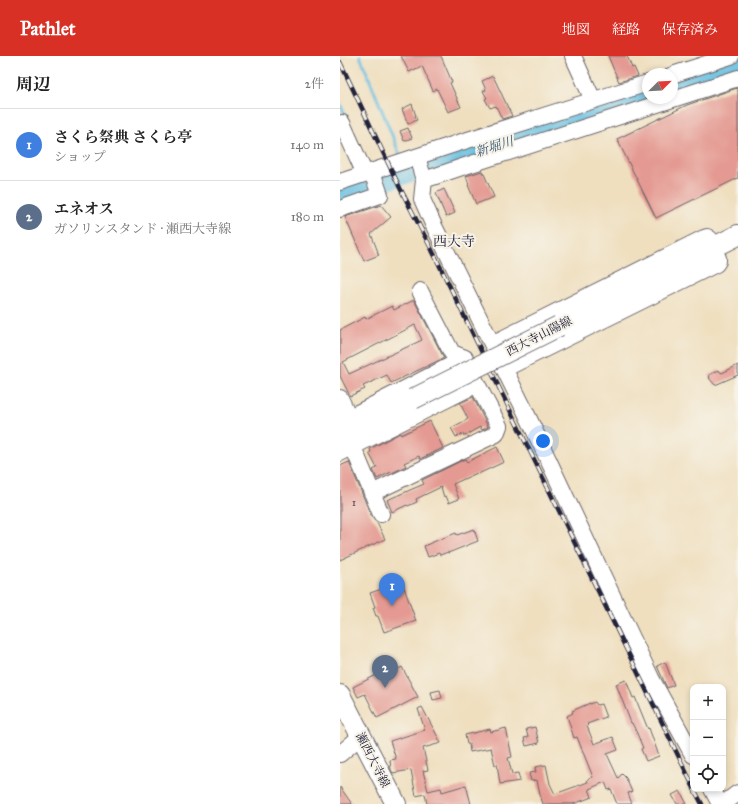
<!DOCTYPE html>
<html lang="ja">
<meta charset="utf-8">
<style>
body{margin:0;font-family:"IM FELL Great Primer","Noto Serif JP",serif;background:#f6f6f6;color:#222}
.controls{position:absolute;right:12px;bottom:12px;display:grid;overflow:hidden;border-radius:8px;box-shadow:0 2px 6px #0003}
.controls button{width:36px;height:36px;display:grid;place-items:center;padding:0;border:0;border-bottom:1px solid #e0e0e0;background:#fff;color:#222;font:20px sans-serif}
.compass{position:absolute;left:302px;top:12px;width:36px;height:36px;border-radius:50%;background:#fff;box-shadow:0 2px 6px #0003;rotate:66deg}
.you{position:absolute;left:203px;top:385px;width:14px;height:14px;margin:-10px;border:3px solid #fff;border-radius:50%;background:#1a73e8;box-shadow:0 0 0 6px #1a73e833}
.badge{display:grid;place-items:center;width:26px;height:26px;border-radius:50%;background:#d93025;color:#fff;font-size:13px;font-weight:700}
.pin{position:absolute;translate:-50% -33px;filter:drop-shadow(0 1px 2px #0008)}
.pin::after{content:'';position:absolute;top:21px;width:14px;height:12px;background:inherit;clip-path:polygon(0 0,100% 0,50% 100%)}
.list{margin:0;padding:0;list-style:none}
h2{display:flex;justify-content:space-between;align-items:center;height:52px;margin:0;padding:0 16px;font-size:17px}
h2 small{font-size:13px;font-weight:400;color:#767676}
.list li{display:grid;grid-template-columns:26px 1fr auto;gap:12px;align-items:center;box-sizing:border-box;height:72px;padding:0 16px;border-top:1px solid #e0e0e0}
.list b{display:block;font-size:15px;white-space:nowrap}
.list p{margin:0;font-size:13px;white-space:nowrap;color:#767676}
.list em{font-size:13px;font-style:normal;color:#767676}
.icon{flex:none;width:22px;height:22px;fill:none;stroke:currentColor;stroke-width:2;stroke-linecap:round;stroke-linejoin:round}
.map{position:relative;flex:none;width:398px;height:748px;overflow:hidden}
header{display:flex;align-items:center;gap:24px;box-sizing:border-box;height:56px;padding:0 20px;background:#d93025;color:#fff}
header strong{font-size:19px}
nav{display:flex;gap:22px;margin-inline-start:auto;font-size:14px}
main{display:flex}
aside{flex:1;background:#fff}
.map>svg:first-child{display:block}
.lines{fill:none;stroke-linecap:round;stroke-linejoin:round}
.stream{stroke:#63bee1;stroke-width:3}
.river{stroke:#63bee1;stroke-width:19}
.building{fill:#e49a92;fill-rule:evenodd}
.minor-casing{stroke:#6a6469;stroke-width:18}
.major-casing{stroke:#6a6469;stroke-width:22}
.minor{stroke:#fff;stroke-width:16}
.major{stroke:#fff;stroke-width:20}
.rail-casing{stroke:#22223b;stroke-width:4.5}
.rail{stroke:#f7f3e8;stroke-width:3;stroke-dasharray:9;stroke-linecap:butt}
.major-bridge-casing{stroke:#6a6469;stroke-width:22;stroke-linecap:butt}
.major-bridge{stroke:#fff;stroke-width:20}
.labels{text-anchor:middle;stroke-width:4;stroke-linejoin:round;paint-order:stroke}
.number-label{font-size:10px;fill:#524051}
.street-label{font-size:12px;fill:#22223b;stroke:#f7f3e8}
.water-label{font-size:13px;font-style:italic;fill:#395975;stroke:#f7f3e8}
.quarter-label{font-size:14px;fill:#22223b;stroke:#f7f3e8}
</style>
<header>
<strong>Pathlet</strong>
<nav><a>地図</a><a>経路</a><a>保存済み</a></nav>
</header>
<main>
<aside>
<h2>周辺<small>2件</small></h2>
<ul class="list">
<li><span class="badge" style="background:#3f7fe0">1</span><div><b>さくら祭典 さくら亭</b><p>ショップ</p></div><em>140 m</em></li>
<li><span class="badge" style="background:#5c6f8a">2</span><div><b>エネオス</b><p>ガソリンスタンド · 瀬西大寺線</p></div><em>180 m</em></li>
</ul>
</aside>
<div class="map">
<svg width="398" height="748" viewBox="0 0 398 748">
<rect width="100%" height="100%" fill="#f7f3e8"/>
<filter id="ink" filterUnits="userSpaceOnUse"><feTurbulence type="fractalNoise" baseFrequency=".025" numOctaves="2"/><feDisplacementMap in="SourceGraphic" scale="8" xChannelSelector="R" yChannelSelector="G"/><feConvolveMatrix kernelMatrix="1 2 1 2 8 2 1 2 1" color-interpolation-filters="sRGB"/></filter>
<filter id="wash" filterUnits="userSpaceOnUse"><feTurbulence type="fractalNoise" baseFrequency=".012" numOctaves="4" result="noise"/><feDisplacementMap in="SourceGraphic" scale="16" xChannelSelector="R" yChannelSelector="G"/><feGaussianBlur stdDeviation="0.9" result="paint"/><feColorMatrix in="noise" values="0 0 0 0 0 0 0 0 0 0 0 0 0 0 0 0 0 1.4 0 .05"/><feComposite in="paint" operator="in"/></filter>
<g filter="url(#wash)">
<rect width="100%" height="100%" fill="#efdfbf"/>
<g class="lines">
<!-- stream -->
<path class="stream" d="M 20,0 L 60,99
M 0,48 L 7,62
M 65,112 L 67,118"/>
<!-- river -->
<path class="river" d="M 332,31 L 398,10
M 0,140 L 308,39"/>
</g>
<g id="blocks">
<!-- building -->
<path class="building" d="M 61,0 L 101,0 L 112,26 L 110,27 L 121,51 L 108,56 L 97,33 L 93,35 L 82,10 L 69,16 Z
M 268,0 L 287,0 L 292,12 L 294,11 L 298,20 L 279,26 Z
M 153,20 L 172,60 L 162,63 L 156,50 L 150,52 L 145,43 L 147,42 L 143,35 L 146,34 L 142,25 Z
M 397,32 L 398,36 L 398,122 L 316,162 L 277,83 L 347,49 Z
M 72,48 L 76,60 L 75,60 L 77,64 L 68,68 L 62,53 Z
M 68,72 L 72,82 L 64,85 L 60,75 Z
M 142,115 L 143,118 L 144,118 L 154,141 L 136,148 L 128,129 L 129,129 L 126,120 Z
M 104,133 L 115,157 L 106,161 L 96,137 Z
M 41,149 L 51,161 L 31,178 L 38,196 L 37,196 L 39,199 L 24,205 L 5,161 Z
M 74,244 L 104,302 L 51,327 L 47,319 L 23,330 L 25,333 L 10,340 L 0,320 L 0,274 L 25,261 L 26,263 L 52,250 L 54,254 ZM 75,269 L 82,284 L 9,318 L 3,306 Z
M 398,309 L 398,319 L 375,329 L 369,322 L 370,322 L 369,319 L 379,314 L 380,316 L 381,316 L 382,317 Z
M 133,341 L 148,371 L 142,374 L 140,371 L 124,380 L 123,378 L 116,381 L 111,372 L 128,363 L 120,347 Z
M 90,365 L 103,392 L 80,403 L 79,400 L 64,407 L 66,410 L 52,417 L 51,416 L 37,423 L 33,414 L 37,412 L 29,397 L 31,396 L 30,393 L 60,377 L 61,379 Z
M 157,391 L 164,406 L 138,418 L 137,417 L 113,428 L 119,443 L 109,447 L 106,440 L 104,441 L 101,431 L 76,443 L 77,446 L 68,450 L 67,449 L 52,456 L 47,444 L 84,428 L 82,424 L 125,403 L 127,406 Z
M 9,406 L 32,462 L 37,467 L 45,483 L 0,504 L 0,410 Z
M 134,473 L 138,485 L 108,497 L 108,496 L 100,499 L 99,497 L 88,501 L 84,490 L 93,486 L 116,477 L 117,479 Z
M 62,526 L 76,565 L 44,576 L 38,560 L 36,560 L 33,552 L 35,551 L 30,537 Z
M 325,606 L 334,629 L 327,632 L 317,610 Z
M 54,610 L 56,614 L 62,611 L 78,641 L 37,662 L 25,638 L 18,641 L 13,631 Z
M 286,624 L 293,642 L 295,641 L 308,673 L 309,672 L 319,700 L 306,705 L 301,693 L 303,692 L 296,675 L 292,667 L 291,667 L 276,628 Z
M 100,634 L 102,642 L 93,644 L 91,636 Z
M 255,646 L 257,649 L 261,648 L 266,661 L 247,668 L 248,669 L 247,670 L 254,688 L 273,681 L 278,694 L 267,698 L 278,722 L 282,718 L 286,722 L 292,736 L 288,737 L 292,748 L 277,748 L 271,733 L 268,734 L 265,726 L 249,733 L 252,741 L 233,748 L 203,748 L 200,739 L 197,724 L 191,725 L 189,717 L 196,716 L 195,711 L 206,709 L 210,728 L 215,738 L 248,726 L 247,724 L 253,721 L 237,681 L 234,682 L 227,660 L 233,657 L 232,655 L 250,647 L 250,648 Z
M 82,651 L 101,687 L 83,692 L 88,714 L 83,715 L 88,735 L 101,732 L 102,736 L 126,729 L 131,748 L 87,748 L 85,738 L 76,740 L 71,714 L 53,717 L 51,714 L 50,704 L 56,703 L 50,685 L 85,674 L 78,653 Z
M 195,671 L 199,687 L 186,690 L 184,682 L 188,681 L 186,673 Z
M 166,672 L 172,701 L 168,702 L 172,718 L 178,717 L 180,725 L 160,728 L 157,708 L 155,709 L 151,692 L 130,696 L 129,688 L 127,688 L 125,679 L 150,673 L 151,676 Z
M 0,731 L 12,748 L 0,748 Z
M 340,735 L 347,748 L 337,748 L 332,739 Z"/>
</g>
</g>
<g filter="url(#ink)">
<use href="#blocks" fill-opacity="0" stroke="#6a6469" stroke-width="1"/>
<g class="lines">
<defs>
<path id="minor" d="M 233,0 L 253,44
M 332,19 L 391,0
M 2,67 L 25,118
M 77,101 L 84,124 L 82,143 L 94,170 L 189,363 L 311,622 L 353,699
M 84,124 L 122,111 L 398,22
M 0,126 L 115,88 L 308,27
M 0,153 L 40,139 L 32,116
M 80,235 L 112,297 L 125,302
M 152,288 L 364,182 L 367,181 L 370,183 L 378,202 L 378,205 L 376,208 L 164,313
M 0,342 L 9,361
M 0,366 L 125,302 L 137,328 L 0,397
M 13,391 L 41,458
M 32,437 L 156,378 L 159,370 L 137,328
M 0,698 L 21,680
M 372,733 L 380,748
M 383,748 L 398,737"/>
<path id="major" d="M 219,270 L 398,179
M 0,381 L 73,343
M 0,639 L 56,748"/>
</defs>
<!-- minor casing -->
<use href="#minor" class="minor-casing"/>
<!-- major casing -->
<use href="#major" class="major-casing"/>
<!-- minor -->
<use href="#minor" class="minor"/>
<!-- major -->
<use href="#major" class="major"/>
<defs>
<path id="rail" d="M 0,6 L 60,132 L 94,198 L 353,730
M 354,733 L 362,748"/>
</defs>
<!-- rail casing -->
<use href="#rail" class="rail-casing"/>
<!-- rail -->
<use href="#rail" class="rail"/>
<defs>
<path id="major-bridge" d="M 73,343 L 219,270"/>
</defs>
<!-- major-bridge casing -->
<use href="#major-bridge" class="major-bridge-casing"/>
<!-- major-bridge -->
<use href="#major-bridge" class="major-bridge"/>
</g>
</g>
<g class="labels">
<!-- number labels -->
<g class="number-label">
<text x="14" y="450">1</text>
</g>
<!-- street labels -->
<g class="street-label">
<text transform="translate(199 280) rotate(-27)" y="4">西大寺山陽線</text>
<text transform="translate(33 704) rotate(63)" y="4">瀬西大寺線</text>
</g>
<!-- water labels -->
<g class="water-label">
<text transform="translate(154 90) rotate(-18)" y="5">新堀川</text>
</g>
<!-- quarter labels -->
<g class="quarter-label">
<text x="114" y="190">西大寺</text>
</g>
</g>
</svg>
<div class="controls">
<button>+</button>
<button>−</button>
<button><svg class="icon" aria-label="locate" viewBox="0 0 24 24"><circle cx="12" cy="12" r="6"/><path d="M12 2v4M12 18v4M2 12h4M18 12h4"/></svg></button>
</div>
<svg class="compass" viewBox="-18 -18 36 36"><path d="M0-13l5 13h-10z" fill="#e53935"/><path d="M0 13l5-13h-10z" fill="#767676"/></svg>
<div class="you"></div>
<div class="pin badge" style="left:52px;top:550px;background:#3f7fe0">1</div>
<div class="pin badge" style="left:45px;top:632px;background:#5c6f8a">2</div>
</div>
</main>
